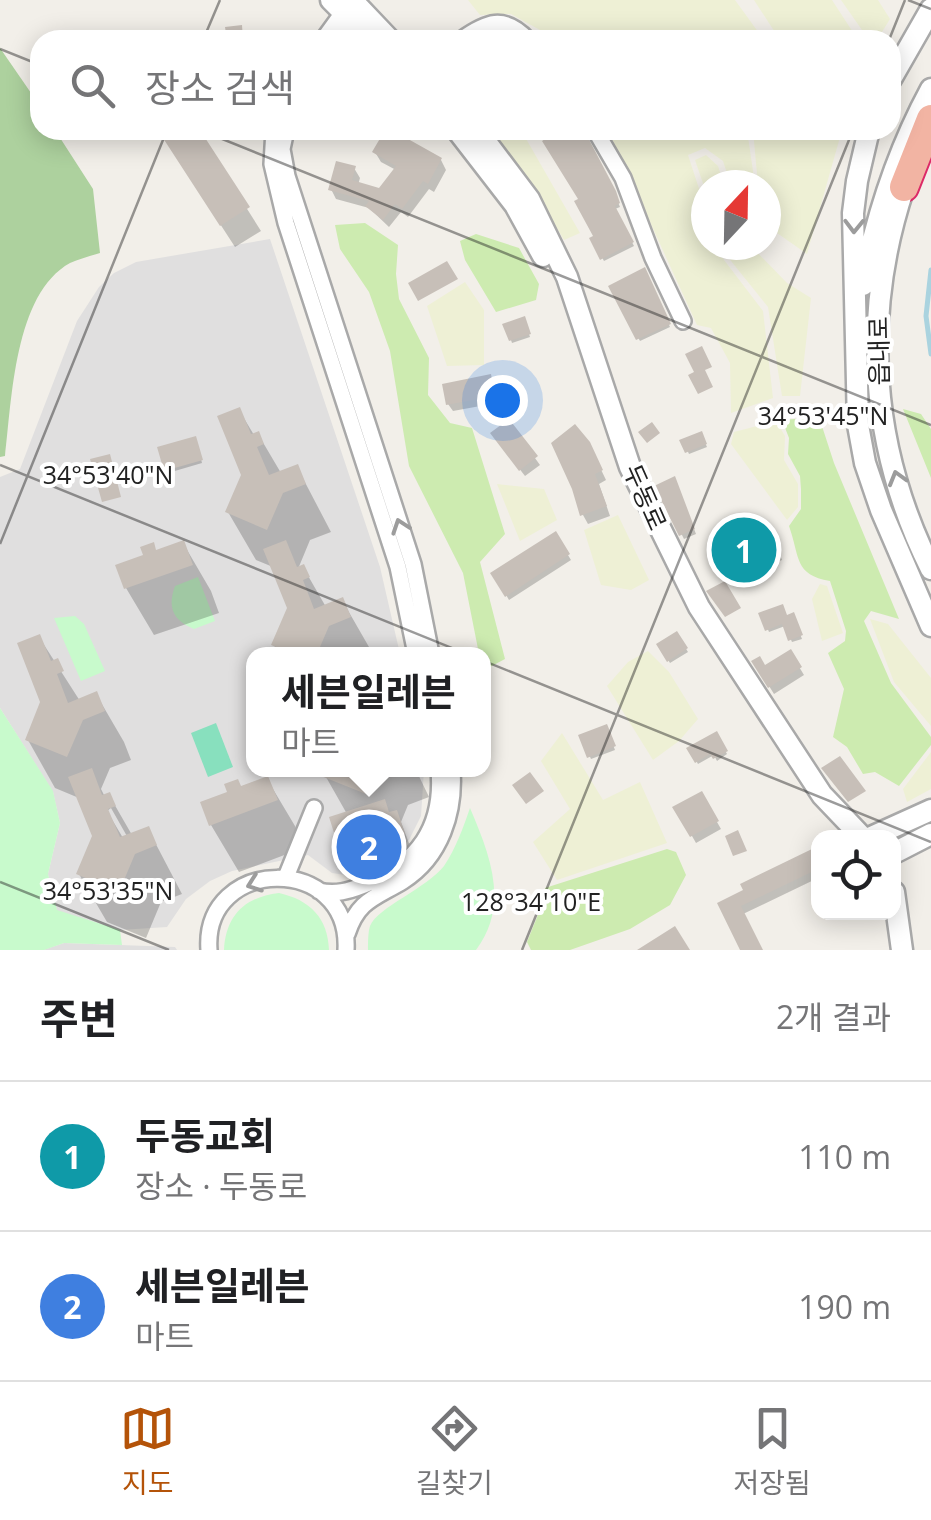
<!DOCTYPE html>
<html lang="ko">
<meta charset="utf-8">
<style>
body{margin:0;font-family:"Open Sans","Noto Sans KR",sans-serif;background:#f2f2f2;color:#202124}
.controls{position:absolute;right:30px;bottom:30px;display:grid;overflow:hidden;border-radius:20px;box-shadow:0 5px 25px #0003}
.controls button{width:90px;height:90px;display:grid;place-items:center;padding:0;border:0;border-bottom:2px solid #e0e0e0;background:#fff;color:#202124;font:50px sans-serif}
.compass{position:absolute;left:691px;top:170px;width:90px;height:90px;border-radius:50%;background:#fff;box-shadow:0 5px 25px #0003;rotate:22deg}
.you{position:absolute;left:502px;top:400px;width:35px;height:35px;margin:-25px;border:8px solid #fff;border-radius:50%;background:#1a73e8;box-shadow:0 0 0 15px #1a73e833}
.badge{display:grid;place-items:center;width:65px;height:65px;border-radius:50%;background:#b45309;color:#fff;font-size:32px;font-weight:700}
.pin{position:absolute;translate:-50% -50%;border:5px solid #fff;box-shadow:0 2px 10px #0006}
.popup{position:absolute;left:246px;top:647px;width:245px;height:130px;box-sizing:border-box;display:grid;place-content:center;border-radius:20px;background:#fff;filter:drop-shadow(0 2px 8px #0005);font-size:32px;white-space:nowrap;color:#757577}
.popup b{font-size:38px;color:#202124}
.popup::after{content:'';position:absolute;left:50%;top:100%;margin-left:-20px;border:20px solid transparent;border-top-color:#fff}
.list{margin:0;padding:0;list-style:none}
h2{display:flex;justify-content:space-between;align-items:center;height:130px;margin:0;padding:0 40px;font-size:42px}
h2 small{font-size:32px;font-weight:400;color:#757577}
.list li{display:grid;grid-template-columns:65px 1fr auto;gap:30px;align-items:center;box-sizing:border-box;height:150px;padding:0 40px;border-top:2px solid #e0e0e0}
.list b{display:block;font-size:38px;white-space:nowrap}
.list p{margin:0;font-size:32px;white-space:nowrap;color:#757577}
.list em{font-size:32px;font-style:normal;color:#757577}
.icon{flex:none;width:55px;height:55px;fill:none;stroke:currentColor;stroke-width:2;stroke-linecap:round;stroke-linejoin:round}
.map{position:relative;flex:none;width:931px;height:950px;overflow:hidden}
.search{position:absolute;background:#fff;box-shadow:0 5px 25px #0003;left:30px;right:30px;top:30px;height:110px;display:flex;align-items:center;gap:25px;box-sizing:border-box;padding:0 35px;border-radius:30px;color:#757577;font-size:38px}
.sheet{height:430px;background:#fff}
nav{display:flex;justify-content:space-around;align-items:center;box-sizing:border-box;height:140px;border-top:2px solid #e0e0e0;background:#fff;font-size:28px;color:#757577}
nav a{display:grid;justify-items:center;gap:5px}
nav .on{color:#b45309}
.map>svg:first-child{display:block}
.residential{fill:#e0dfdf}
.farmland{fill:#eef0d5}
.grass{fill:#cdebb0}
.forest{fill:#add19e}
.park{fill:#c8facc}
.pitch{fill:#88e0be}
.shadow{fill:#0003;fill-rule:evenodd}
.lines{fill:none;stroke-linecap:round;stroke-linejoin:round}
.stream{stroke:#aad3df;stroke-width:5}
.building{fill:#c7bfb8}
.minor-casing{stroke:#a9a9a9;stroke-width:20}
.tertiary-casing{stroke:#a9a9a9;stroke-width:25}
.trunk-casing{stroke:#dc2a67;stroke-width:32}
.minor{stroke:#fff;stroke-width:15}
.tertiary{stroke:#fff;stroke-width:20}
.trunk{stroke:#f2b4a3;stroke-width:28}
.oneway{stroke:#9c9c9c}
.ticks{fill:none;stroke:#222;stroke-width:2.5;stroke-opacity:0.45}
.labels{text-anchor:middle;stroke-width:8;stroke-linejoin:round;paint-order:stroke}
.street-label{font-size:25px;fill:#222;stroke:#fff}
.ticks-label{font-size:25px;text-anchor:middle;fill:#222;stroke:#fff;stroke-width:8;stroke-linejoin:round;paint-order:stroke}
</style>
<div class="map">
<svg width="931" height="950" viewBox="0 0 931 950">
<rect width="100%" height="100%" fill="#f2efe9"/>
<!-- residential -->
<path class="residential" d="M 270,239 L 380,567 L 400,654 L 254,654 L 254,770 L 424,770 L 421,816 L 409,840 L 391,857 L 363,869 L 345,875 L 332,873 L 308,855 L 232,871 L 210,881 L 186,899 L 167,927 L 120,930 L 57,911 L 48,874 L 60,823 L 53,792 L 0,708 L 0,477 L 20,469 L 77,321 L 99,287 L 114,273 L 136,262 Z
M 64,943 L 175,947 L 177,950 L 43,950 Z"/>
<!-- farmland -->
<path class="farmland" d="M 468,0 L 735,0 L 764,40 L 547,40 L 540,30 L 511,14 L 480,15 Z
M 754,0 L 832,0 L 858,40 L 780,40 Z
M 841,0 L 878,0 L 890,19 L 877,40 L 869,40 Z
M 490,130 L 521,130 L 580,233 L 564,240 L 527,178 Z
M 608,130 L 747,130 L 755,185 L 731,185 L 723,161 L 705,148 L 688,155 L 706,210 L 706,245 L 717,245 L 721,256 L 763,311 L 773,398 L 731,413 L 730,363 L 711,328 L 697,325 Z
M 753,130 L 842,130 L 807,254 L 767,226 L 766,185 L 758,185 Z
M 706,155 L 718,166 L 724,185 L 706,185 L 706,192 L 695,160 Z
M 724,245 L 750,245 L 787,283 L 811,298 L 800,396 L 782,396 L 768,307 L 727,256 Z
M 465,282 L 484,310 L 484,365 L 447,366 L 427,306 Z
M 776,421 L 785,436 L 784,460 L 798,484 L 798,507 L 787,520 L 731,444 L 734,432 Z
M 497,484 L 544,489 L 557,520 L 520,541 Z
M 618,515 L 649,580 L 631,590 L 601,585 L 584,530 Z
M 820,584 L 827,586 L 843,633 L 822,641 L 812,599 Z
M 870,619 L 888,624 L 931,678 L 931,726 L 894,682 Z
M 648,651 L 669,672 L 698,719 L 679,741 L 653,760 L 607,686 L 628,662 Z
M 562,733 L 603,800 L 640,782 L 667,843 L 557,880 L 533,842 L 570,809 L 541,761 Z
M 931,752 L 931,789 L 907,802 L 903,789 Z"/>
<!-- grass -->
<path class="grass" d="M 365,223 L 398,245 L 396,274 L 399,299 L 429,358 L 428,395 L 450,423 L 472,428 L 505,534 L 480,562 L 505,659 L 484,670 L 484,654 L 479,654 L 463,573 L 409,466 L 390,351 L 369,292 L 340,249 L 335,225 Z
M 476,234 L 519,248 L 539,284 L 536,300 L 496,312 L 465,260 L 460,241 Z
M 903,409 L 921,414 L 931,429 L 931,478 Z
M 819,417 L 834,463 L 899,619 L 871,611 L 864,621 L 891,683 L 931,737 L 931,745 L 899,786 L 875,772 L 863,774 L 847,747 L 833,737 L 844,689 L 828,653 L 845,641 L 846,631 L 830,581 C 794,575 800,557 789,526 L 801,509 L 801,489 L 800,476 L 788,454 L 789,438 L 782,420 Z
M 667,849 L 676,852 L 686,875 L 670,905 L 630,929 L 570,950 L 531,950 L 527,942 L 546,895 L 545,888 Z"/>
<!-- forest -->
<path class="forest" d="M 0,48 L 40,106 L 40,130 L 55,130 L 93,189 L 100,253 C 90,256 79,259 70,263 C 14,294 12,400 5,456 L 0,457 Z"/>
<!-- park -->
<path class="park" d="M 198,577 L 215,621 L 194,629 C 173,620 167,608 175,586 Z
M 75,616 L 84,624 L 105,671 L 81,681 L 54,618 Z
M 0,708 L 53,791 L 60,823 L 48,874 L 57,910 L 120,930 L 122,945 L 64,943 L 44,950 L 0,950 Z
M 470,808 C 490,855 510,905 476,950 L 368,950 C 368,943 368,932 370,926 C 378,907 427,888 444,866 C 456,848 463,828 470,808 Z
M 279,893 C 310,900 328,918 329,950 L 224,950 C 226,915 245,897 279,893 Z"/>
<!-- pitch -->
<path class="pitch" d="M 216,723 L 233,767 L 208,777 L 191,733 Z"/>
<!-- shadow -->
<path class="shadow" d="M 173,130 L 197,130 L 261,231 L 235,247 L 178,159 Z
M 538,130 L 581,130 L 610,183 L 620,207 L 615,209 L 634,246 L 604,261 L 592,239 L 597,237 L 581,200 Z
M 375,152 L 441,160 L 446,170 L 434,192 L 429,189 L 408,217 L 401,212 L 389,227 L 369,208 L 336,199 L 331,189 L 354,168 L 360,178 L 358,185 L 380,191 L 396,170 L 381,162 Z
M 644,270 L 670,327 L 640,341 L 611,287 Z
M 524,319 L 530,337 L 512,343 L 506,325 Z
M 490,377 L 497,403 L 453,411 L 448,404 Z
M 239,410 L 254,435 L 258,434 L 281,473 L 297,467 L 331,532 L 310,540 L 298,569 L 303,567 L 326,607 L 342,600 L 373,654 L 279,654 L 274,645 L 289,608 L 273,567 L 256,560 L 228,512 L 244,475 Z
M 509,422 L 540,465 L 525,476 L 498,441 Z
M 701,434 L 707,447 L 689,454 L 683,441 Z
M 196,441 L 202,463 L 168,473 L 166,470 Z
M 594,455 L 606,480 L 599,484 L 610,516 L 588,524 L 583,515 Z
M 677,484 L 696,534 L 684,539 L 658,487 Z
M 555,534 L 571,560 L 509,600 L 494,574 Z
M 775,542 L 782,560 L 726,583 L 728,582 L 722,571 Z
M 183,543 L 211,591 L 219,613 L 154,635 L 126,588 L 157,552 Z
M 762,615 L 786,618 L 793,616 L 802,639 L 792,642 L 785,626 L 769,632 Z
M 677,634 L 688,652 L 670,663 L 659,645 Z
M 39,637 L 80,701 L 96,694 L 124,742 L 131,760 L 110,768 L 101,789 L 105,797 L 109,795 L 132,835 L 148,829 L 182,894 L 161,902 L 146,938 L 107,922 L 79,874 L 95,836 L 79,798 L 55,788 L 28,740 L 43,702 ZM 111,808 L 128,838 L 123,838 L 107,811 Z
M 790,652 L 804,675 L 774,694 L 754,662 L 764,668 Z
M 606,727 L 615,750 L 591,759 L 581,737 Z
M 716,734 L 727,754 L 717,761 L 714,755 L 698,764 L 690,749 Z
M 329,770 L 416,770 L 429,797 L 408,805 L 401,822 L 410,846 L 396,851 L 399,859 L 353,874 L 347,862 L 347,814 L 326,777 Z
M 267,779 L 295,826 L 303,848 L 239,872 L 211,825 L 231,793 Z
M 701,794 L 721,829 L 696,843 L 676,808 Z
M 811,853 L 818,867 L 818,878 L 743,914 L 761,950 L 743,950 L 721,904 Z"/>
<g class="lines">
<!-- stream -->
<path class="stream" d="M 931,270 L 926,316 L 931,354"/>
</g>
<!-- building -->
<path class="building" d="M 242,25 L 243,40 L 227,40 L 225,27 Z
M 169,130 L 200,130 L 250,207 L 220,226 L 161,135 Z
M 385,130 L 392,130 L 442,158 L 428,184 L 423,181 L 402,209 L 395,204 L 383,220 L 365,206 L 369,201 L 328,190 L 336,161 L 356,166 L 352,180 L 379,188 L 396,166 L 372,152 Z
M 559,130 L 584,130 L 616,191 L 620,203 L 615,206 L 634,242 L 600,260 L 589,238 L 593,236 L 574,201 L 578,199 L 542,141 Z
M 447,261 L 458,279 L 418,301 L 408,283 Z
M 645,267 L 671,324 L 636,340 L 608,286 Z
M 525,316 L 531,334 L 509,341 L 502,324 Z
M 702,346 L 712,367 L 705,370 L 713,387 L 698,394 L 688,375 L 694,372 L 685,354 Z
M 491,374 L 495,396 L 446,405 L 442,384 Z
M 240,407 L 251,434 L 259,431 L 264,444 L 257,447 L 269,475 L 298,464 L 306,484 L 283,493 L 267,530 L 225,512 L 241,475 L 217,416 Z
M 509,419 L 538,456 L 519,471 L 490,433 Z
M 652,422 L 660,433 L 647,443 L 638,432 Z
M 575,424 L 590,442 L 603,470 L 595,474 L 607,506 L 580,516 L 572,489 L 551,443 Z
M 702,431 L 707,444 L 685,453 L 679,440 Z
M 196,436 L 203,460 L 164,471 L 157,447 Z
M 110,454 L 121,497 L 102,502 L 90,459 Z
M 675,476 L 695,529 L 679,536 L 654,486 Z
M 769,528 L 778,548 L 719,572 L 711,551 Z
M 556,531 L 570,554 L 505,597 L 490,573 Z
M 184,540 L 193,565 L 124,589 L 115,565 L 143,555 L 140,547 L 154,542 L 156,550 Z
M 286,540 L 297,567 L 304,564 L 310,577 L 303,580 L 314,609 L 343,597 L 351,617 L 329,626 L 317,654 L 293,654 L 271,645 L 287,608 L 263,549 Z
M 725,581 L 741,608 L 725,617 L 706,591 Z
M 783,604 L 787,615 L 794,612 L 803,635 L 788,641 L 782,624 L 765,631 L 758,613 Z
M 677,631 L 688,648 L 667,662 L 656,644 Z
M 40,634 L 51,661 L 58,658 L 64,671 L 57,674 L 68,703 L 97,691 L 105,711 L 83,720 L 67,757 L 25,740 L 40,702 L 17,643 Z
M 791,649 L 802,667 L 768,688 L 751,661 L 760,656 L 765,665 Z
M 607,724 L 616,746 L 587,758 L 578,735 Z
M 717,731 L 728,751 L 713,759 L 710,754 L 695,763 L 686,748 Z
M 840,756 L 866,791 L 848,802 L 821,768 Z
M 92,768 L 102,795 L 110,792 L 116,806 L 108,809 L 120,837 L 149,826 L 157,845 L 135,854 L 119,892 L 76,874 L 92,836 L 68,777 Z
M 306,770 L 376,770 L 366,794 Z
M 530,772 L 544,791 L 526,804 L 512,785 Z
M 268,776 L 278,800 L 209,826 L 200,802 L 227,792 L 224,784 L 238,779 L 241,786 Z
M 702,791 L 719,821 L 690,837 L 672,807 Z
M 385,799 L 389,812 L 397,810 L 405,834 L 392,839 L 394,847 L 344,864 L 329,817 Z
M 738,830 L 747,851 L 733,856 L 725,836 Z
M 812,849 L 818,869 L 741,906 L 763,950 L 740,950 L 717,903 L 743,890 L 740,884 Z
M 675,926 L 690,950 L 637,950 Z"/>
<g class="lines">
<defs>
<path id="minor" d="M 323,40 L 347,7
M 338,40 L 357,15
M 461,40 C 486,22 504,14 528,40
M 274,130 L 272,164 L 286,223 L 398,567 L 416,654
M 286,130 L 282,149 L 287,176 L 413,564 L 431,654
M 595,130 L 623,178 L 653,258 L 683,321
M 286,877 L 314,808
M 319,891 C 335,895 349,891 364,885 C 418,864 444,827 439,770
M 347,934 C 358,900 375,898 403,881 C 441,857 455,812 452,770
M 209,950 C 202,856 351,853 346,950"/>
<path id="tertiary" d="M 331,0 L 371,40
M 352,0 L 390,40
M 891,79 L 931,9
M 457,130 L 515,205 L 543,256
M 477,130 L 529,199 L 567,277 L 630,467 L 699,607 L 822,795 L 863,838
M 869,130 L 857,181 L 853,213 L 858,425 L 865,463 L 881,510 L 931,626
M 904,187 C 861,316 870,447 931,569
M 863,285 C 876,217 898,150 931,89
M 869,838 L 931,810
M 894,853 L 931,834
M 894,892 L 902,950"/>
<path id="trunk" d="M 904,187 L 931,119"/>
</defs>
<!-- minor casing -->
<use href="#minor" class="minor-casing"/>
<!-- tertiary casing -->
<use href="#tertiary" class="tertiary-casing"/>
<!-- trunk casing -->
<use href="#trunk" class="trunk-casing"/>
<!-- minor -->
<use href="#minor" class="minor"/>
<!-- tertiary -->
<use href="#tertiary" class="tertiary"/>
<!-- trunk -->
<use href="#trunk" class="trunk"/>
</g>
<!-- one-way arrows -->
<defs><path id="oneway-chevron" d="M-2-3.5L2.5 0L-2 3.5" fill="none" stroke-width="1.6" stroke-linecap="round" stroke-linejoin="round" transform="scale(2.5)"/></defs>
<g class="oneway">
<use href="#oneway-chevron" transform="translate(854 226) rotate(91)"/>
<use href="#oneway-chevron" transform="translate(897 478) rotate(-106)"/>
<use href="#oneway-chevron" transform="translate(400 526) rotate(-109)"/>
<use href="#oneway-chevron" transform="translate(254 884) rotate(160)"/>
</g>
<!-- ticks -->
<path class="ticks" d="M 908,0 L 931,9M 203,40 L 220,0M 889,40 L 905,0M 0,49 L 40,65M 200,130 L 931,425M 0,465 L 931,842M 0,544 L 167,130M 0,882 L 169,950M 522,950 L 853,130"/>
<g class="labels">
<!-- street labels -->
<g class="street-label">
<text transform="translate(879 351) rotate(-91)" y="9">읍내로</text>
<text transform="translate(645 497) rotate(66)" y="9">두동로</text>
</g>
</g>
<g class="ticks-label">
<text x="823" y="425">34°53'45"N</text>
<text x="108" y="484">34°53'40"N</text>
<text x="108" y="900">34°53'35"N</text>
<text x="531" y="911">128°34'10"E</text>
</g>
</svg>
<div class="controls">
<button><svg class="icon" aria-label="locate" viewBox="0 0 24 24"><circle cx="12" cy="12" r="6"/><path d="M12 2v4M12 18v4M2 12h4M18 12h4"/></svg></button>
</div>
<svg class="compass" viewBox="-18 -18 36 36"><path d="M0-13l5 13h-10z" fill="#e53935"/><path d="M0 13l5-13h-10z" fill="#757577"/></svg>
<div class="you"></div>
<div class="pin badge" style="left:744px;top:550px;background:#0f9aa8">1</div>
<div class="pin badge" style="left:369px;top:847px;background:#3f7fe0">2</div>
<div class="popup"><b>세븐일레븐</b>마트</div>
<div class="search"><svg class="icon" aria-label="search" viewBox="0 0 24 24"><circle cx="10" cy="10" r="6"/><path d="M15 15l6 6"/></svg>장소 검색</div>
</div>
<section class="sheet">
<h2>주변<small>2개 결과</small></h2>
<ul class="list">
<li><span class="badge" style="background:#0f9aa8">1</span><div><b>두동교회</b><p>장소 · 두동로</p></div><em>110 m</em></li>
<li><span class="badge" style="background:#3f7fe0">2</span><div><b>세븐일레븐</b><p>마트</p></div><em>190 m</em></li>
</ul>
</section>
<nav>
<a class="on"><svg class="icon" aria-label="map" viewBox="0 0 24 24"><path d="M3 6l6-2 6 2 6-2v14l-6 2-6-2-6 2zM9 4v14M15 6v14"/></svg>지도</a>
<a><svg class="icon" aria-label="directions" viewBox="0 0 24 24"><path d="M12 3l9 9-9 9-9-9zM9 14v-3h6M13 9l2 2-2 2"/></svg>길찾기</a>
<a><svg class="icon" aria-label="saved" viewBox="0 0 24 24"><path d="M7 4h10v16l-5-4-5 4z"/></svg>저장됨</a>
</nav>
